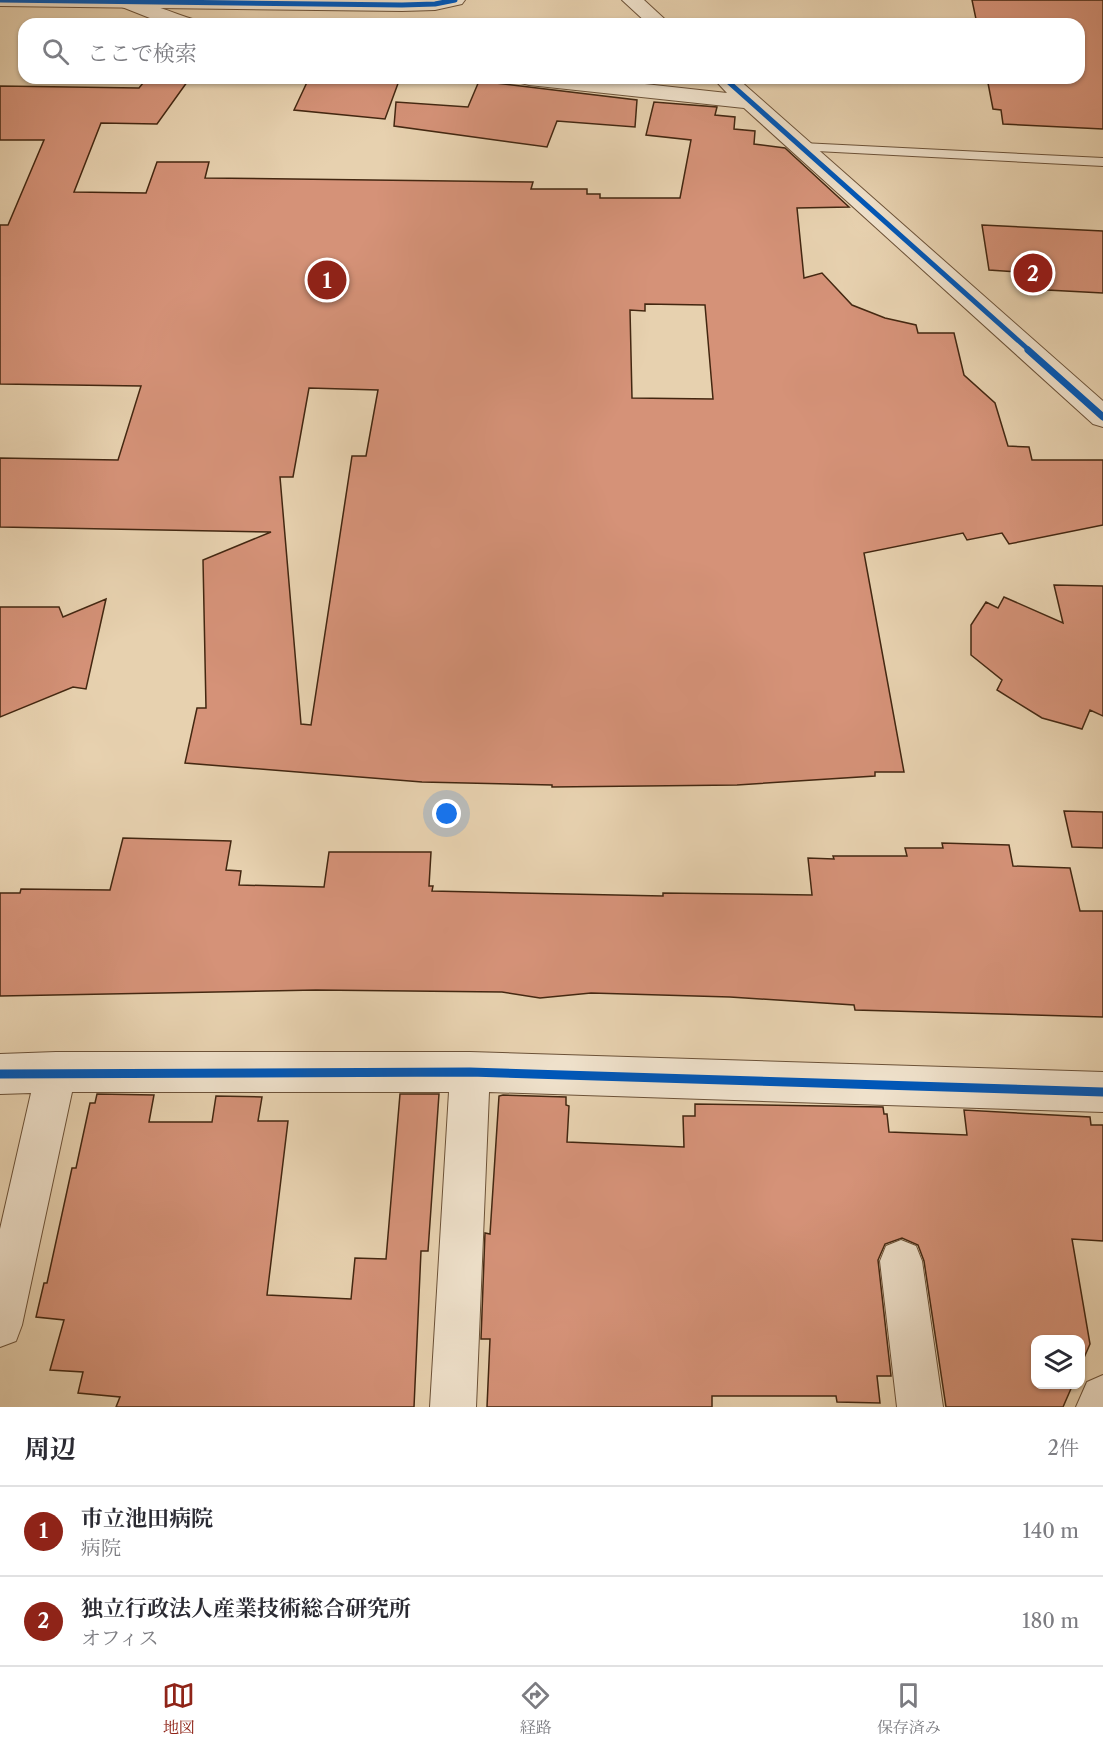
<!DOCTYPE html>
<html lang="ja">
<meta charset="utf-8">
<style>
body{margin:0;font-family:"Libre Caslon Text","Noto Serif JP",serif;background:#f2f2f3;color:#2b2b33}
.controls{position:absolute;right:18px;bottom:18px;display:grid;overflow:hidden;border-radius:12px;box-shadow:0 2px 4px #0004}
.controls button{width:54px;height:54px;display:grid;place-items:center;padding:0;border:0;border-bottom:2px solid #e1e1e2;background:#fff;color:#2b2b33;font:30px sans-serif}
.you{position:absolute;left:447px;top:814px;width:21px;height:21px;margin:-15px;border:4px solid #fff;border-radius:50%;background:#1a73e8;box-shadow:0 0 0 9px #1a73e833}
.badge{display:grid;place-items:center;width:39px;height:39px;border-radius:50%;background:#8f2418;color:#fff;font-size:20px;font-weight:700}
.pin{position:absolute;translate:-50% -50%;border:3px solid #fff;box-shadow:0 2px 6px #0006}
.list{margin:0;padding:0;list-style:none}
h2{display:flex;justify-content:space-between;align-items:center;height:78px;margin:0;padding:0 24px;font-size:26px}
h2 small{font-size:20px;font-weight:400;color:#7c7c81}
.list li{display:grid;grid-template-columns:39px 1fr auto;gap:18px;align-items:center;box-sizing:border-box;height:90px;padding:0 24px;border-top:2px solid #e1e1e2}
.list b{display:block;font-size:22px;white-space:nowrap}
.list p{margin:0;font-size:20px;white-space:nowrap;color:#7c7c81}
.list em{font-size:20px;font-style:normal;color:#7c7c81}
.icon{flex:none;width:33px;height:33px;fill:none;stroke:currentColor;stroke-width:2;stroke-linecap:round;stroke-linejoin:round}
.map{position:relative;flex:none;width:1103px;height:1407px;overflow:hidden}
.search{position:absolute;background:#fff;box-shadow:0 2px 4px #0004;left:18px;right:18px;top:18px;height:66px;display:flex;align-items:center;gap:15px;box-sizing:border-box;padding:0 21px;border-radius:18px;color:#7c7c81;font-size:22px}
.sheet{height:258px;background:#fff}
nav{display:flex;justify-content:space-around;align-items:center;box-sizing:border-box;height:84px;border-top:2px solid #e1e1e2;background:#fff;font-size:16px;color:#7c7c81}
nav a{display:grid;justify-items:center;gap:3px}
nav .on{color:#8f2418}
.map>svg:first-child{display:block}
.building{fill:#d59278;stroke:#432711;stroke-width:1.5;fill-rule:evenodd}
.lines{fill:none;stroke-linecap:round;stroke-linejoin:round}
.service-casing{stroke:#6c5238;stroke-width:2}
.minor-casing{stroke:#6c5238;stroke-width:2}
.tertiary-casing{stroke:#6c5238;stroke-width:2}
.service{fill:#efe1cb;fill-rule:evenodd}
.minor{fill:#efe1cb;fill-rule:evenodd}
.tertiary{fill:#efe1cb;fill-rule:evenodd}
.cycleway-far2-casing{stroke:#efe1cb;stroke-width:8}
.cycleway-far1-casing{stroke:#efe1cb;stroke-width:10}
.cycleway-casing{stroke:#efe1cb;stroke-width:13}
.cycleway-far2{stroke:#0057b8;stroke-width:5}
.cycleway-far1{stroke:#0057b8;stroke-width:7}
.cycleway{stroke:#0057b8;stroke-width:9}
</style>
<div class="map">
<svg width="1103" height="1407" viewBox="0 0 1103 1407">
<rect width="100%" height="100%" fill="#e7d1af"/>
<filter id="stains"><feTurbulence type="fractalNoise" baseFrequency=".00333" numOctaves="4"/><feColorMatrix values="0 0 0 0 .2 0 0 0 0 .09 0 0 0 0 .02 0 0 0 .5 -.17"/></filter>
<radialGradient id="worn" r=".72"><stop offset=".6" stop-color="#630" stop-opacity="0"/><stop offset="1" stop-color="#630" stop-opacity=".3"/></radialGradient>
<!-- building -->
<path class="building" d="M 972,0 L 1103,0 L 1103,129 L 1003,124 L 1001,110 L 993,109 L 987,78 L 1079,78 L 1079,24 L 977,24 Z
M 147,78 L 190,78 L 157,124 L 101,123 L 74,192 L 146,193 L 157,162 L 209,162 L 205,178 L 533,182 L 531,189 L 587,189 L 587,194 L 600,194 L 600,198 L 680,198 L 691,140 L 646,135 L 654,102 L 717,107 L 715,115 L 735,117 L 734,129 L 755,131 L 754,144 L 785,148 L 849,207 L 797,208 L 804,278 L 822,273 L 852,305 L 885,318 L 916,325 L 918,333 L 954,333 L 964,375 L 995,403 L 1008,446 L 1029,447 L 1032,460 L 1103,460 L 1103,525 L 1009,544 L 1002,533 L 967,540 L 963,533 L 864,553 L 904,772 L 875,772 L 875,776 L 737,785 L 552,787 L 552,785 L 422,782 L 185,763 L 197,708 L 206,708 L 203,560 L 271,532 L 0,527 L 0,458 L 118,460 L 141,386 L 0,384 L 0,225 L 8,225 L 44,140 L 0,140 L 0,86 L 139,88 ZM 645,304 L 705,305 L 713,399 L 632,398 L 630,310 L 645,311 ZM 309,388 L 378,390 L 366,456 L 352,456 L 311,725 L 301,724 L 280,477 L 293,477 Z
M 309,78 L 400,78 L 385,119 L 294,110 Z
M 479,81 L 637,100 L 635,127 L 557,121 L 547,147 L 394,126 L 396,102 L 468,107 Z
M 982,225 L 1103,231 L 1103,293 L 1047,290 L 1044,274 L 989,270 Z
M 1054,585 L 1103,586 L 1103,716 L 1090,710 L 1082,729 L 1042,718 L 997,690 L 1002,680 L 971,655 L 971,625 L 986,602 L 998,608 L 1004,597 L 1063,623 Z
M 106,599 L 86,689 L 73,687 L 0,717 L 0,607 L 59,607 L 63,617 Z
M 1064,811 L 1103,812 L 1103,848 L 1072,847 Z
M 123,838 L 231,841 L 226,870 L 241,871 L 239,885 L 324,887 L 329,852 L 431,852 L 429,886 L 433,886 L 432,891 L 663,896 L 663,893 L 812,895 L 808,858 L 834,859 L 833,856 L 907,856 L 905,848 L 943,848 L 942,843 L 1009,845 L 1013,866 L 1070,868 L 1080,911 L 1103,911 L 1103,1017 L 855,1010 L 854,1005 L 730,997 L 591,993 L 540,998 L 502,992 L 316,990 L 0,996 L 0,893 L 20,893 L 21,889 L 110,890 Z
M 97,1094 L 154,1095 L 149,1122 L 212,1122 L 216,1096 L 262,1097 L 258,1121 L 288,1121 L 267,1295 L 351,1299 L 355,1258 L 386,1259 L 400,1094 L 439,1094 L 428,1251 L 421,1251 L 414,1407 L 116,1407 L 120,1397 L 78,1393 L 83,1372 L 50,1370 L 64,1320 L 36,1317 L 44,1283 L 47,1283 L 72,1168 L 76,1168 L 90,1103 L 95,1103 Z
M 503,1095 L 566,1097 L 566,1105 L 569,1106 L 567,1142 L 684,1147 L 683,1116 L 695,1116 L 695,1104 L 883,1107 L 884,1114 L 887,1114 L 889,1132 L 967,1135 L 964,1110 L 1090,1117 L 1091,1125 L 1103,1125 L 1103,1241 L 1072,1239 L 1090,1344 L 1080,1367 L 1080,1340 L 1035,1340 L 1035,1384 L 1073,1384 L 1063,1407 L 946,1407 L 924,1261 L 918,1245 L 902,1238 L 885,1244 L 878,1260 L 891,1376 L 877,1376 L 880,1403 L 837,1402 L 836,1396 L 712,1396 L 712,1407 L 487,1407 L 490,1339 L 481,1339 L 485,1233 L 490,1234 L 499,1096 Z"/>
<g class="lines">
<defs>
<path id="service" d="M 802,143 L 1103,158 L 1103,166 L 797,150 L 795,147 L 797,144 Z"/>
<path id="minor" d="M 121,0 C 147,0 171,13 196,20 L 199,24 L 165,24 L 122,7 L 119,3 Z
M 622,0 L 644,0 L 670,24 L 648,24 Z
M 518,78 L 590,78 L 727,93 L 713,78 L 737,78 L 1103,401 L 1103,427 L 1093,424 L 744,108 L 529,85 L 521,83 Z
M 56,1052 L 470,1052 L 1103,1072 L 1103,1112 L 489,1092 L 476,1407 L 430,1407 L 449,1092 L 72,1092 L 22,1325 L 16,1341 L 0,1347 L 0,1229 L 31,1093 L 0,1094 L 0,1054 Z
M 901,1240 L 916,1246 L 922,1261 L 943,1407 L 897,1407 L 880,1261 L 886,1246 Z
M 1103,1375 L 1103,1407 L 1076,1407 L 1087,1382 Z"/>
<path id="tertiary" d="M 0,0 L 465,0 L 462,4 L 435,10 L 402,11 L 0,6 Z"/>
</defs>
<!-- service casing -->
<use href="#service" class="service-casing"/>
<!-- minor casing -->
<use href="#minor" class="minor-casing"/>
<!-- tertiary casing -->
<use href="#tertiary" class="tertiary-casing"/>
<!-- service -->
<use href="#service" class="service"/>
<!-- minor -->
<use href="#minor" class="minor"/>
<!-- tertiary -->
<use href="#tertiary" class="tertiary"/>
<defs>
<path id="cycleway-far2" d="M 0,0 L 402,5 L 435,4 L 455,0
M 724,78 L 1030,351"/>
<path id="cycleway-far1" d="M 1028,350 L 1103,417"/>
<path id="cycleway" d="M 0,1074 L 470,1072 L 1103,1092"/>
</defs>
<!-- cycleway-far2 casing -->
<use href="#cycleway-far2" class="cycleway-far2-casing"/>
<!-- cycleway-far1 casing -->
<use href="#cycleway-far1" class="cycleway-far1-casing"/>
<!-- cycleway casing -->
<use href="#cycleway" class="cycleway-casing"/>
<!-- cycleway-far2 -->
<use href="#cycleway-far2" class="cycleway-far2"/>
<!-- cycleway-far1 -->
<use href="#cycleway-far1" class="cycleway-far1"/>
<!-- cycleway -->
<use href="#cycleway" class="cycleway"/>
</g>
<rect width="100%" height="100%" filter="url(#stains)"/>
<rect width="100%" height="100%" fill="url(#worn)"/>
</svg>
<div class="controls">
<button><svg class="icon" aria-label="layers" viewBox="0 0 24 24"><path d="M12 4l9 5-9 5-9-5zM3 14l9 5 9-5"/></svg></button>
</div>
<div class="you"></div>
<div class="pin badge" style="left:327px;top:280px">1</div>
<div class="pin badge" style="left:1033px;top:273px">2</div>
<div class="search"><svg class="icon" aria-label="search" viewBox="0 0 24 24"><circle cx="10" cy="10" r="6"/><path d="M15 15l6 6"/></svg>ここで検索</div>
</div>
<section class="sheet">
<h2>周辺<small>2件</small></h2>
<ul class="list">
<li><span class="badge">1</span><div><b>市立池田病院</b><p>病院</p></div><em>140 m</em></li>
<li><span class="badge">2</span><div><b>独立行政法人産業技術総合研究所</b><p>オフィス</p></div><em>180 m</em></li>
</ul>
</section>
<nav>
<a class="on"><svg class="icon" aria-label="map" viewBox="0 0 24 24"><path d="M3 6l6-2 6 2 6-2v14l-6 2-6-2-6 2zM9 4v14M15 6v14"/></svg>地図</a>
<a><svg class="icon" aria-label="directions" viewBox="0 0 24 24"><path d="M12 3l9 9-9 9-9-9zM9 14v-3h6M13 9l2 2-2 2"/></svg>経路</a>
<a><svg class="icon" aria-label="saved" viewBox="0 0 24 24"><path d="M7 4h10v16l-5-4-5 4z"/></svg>保存済み</a>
</nav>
